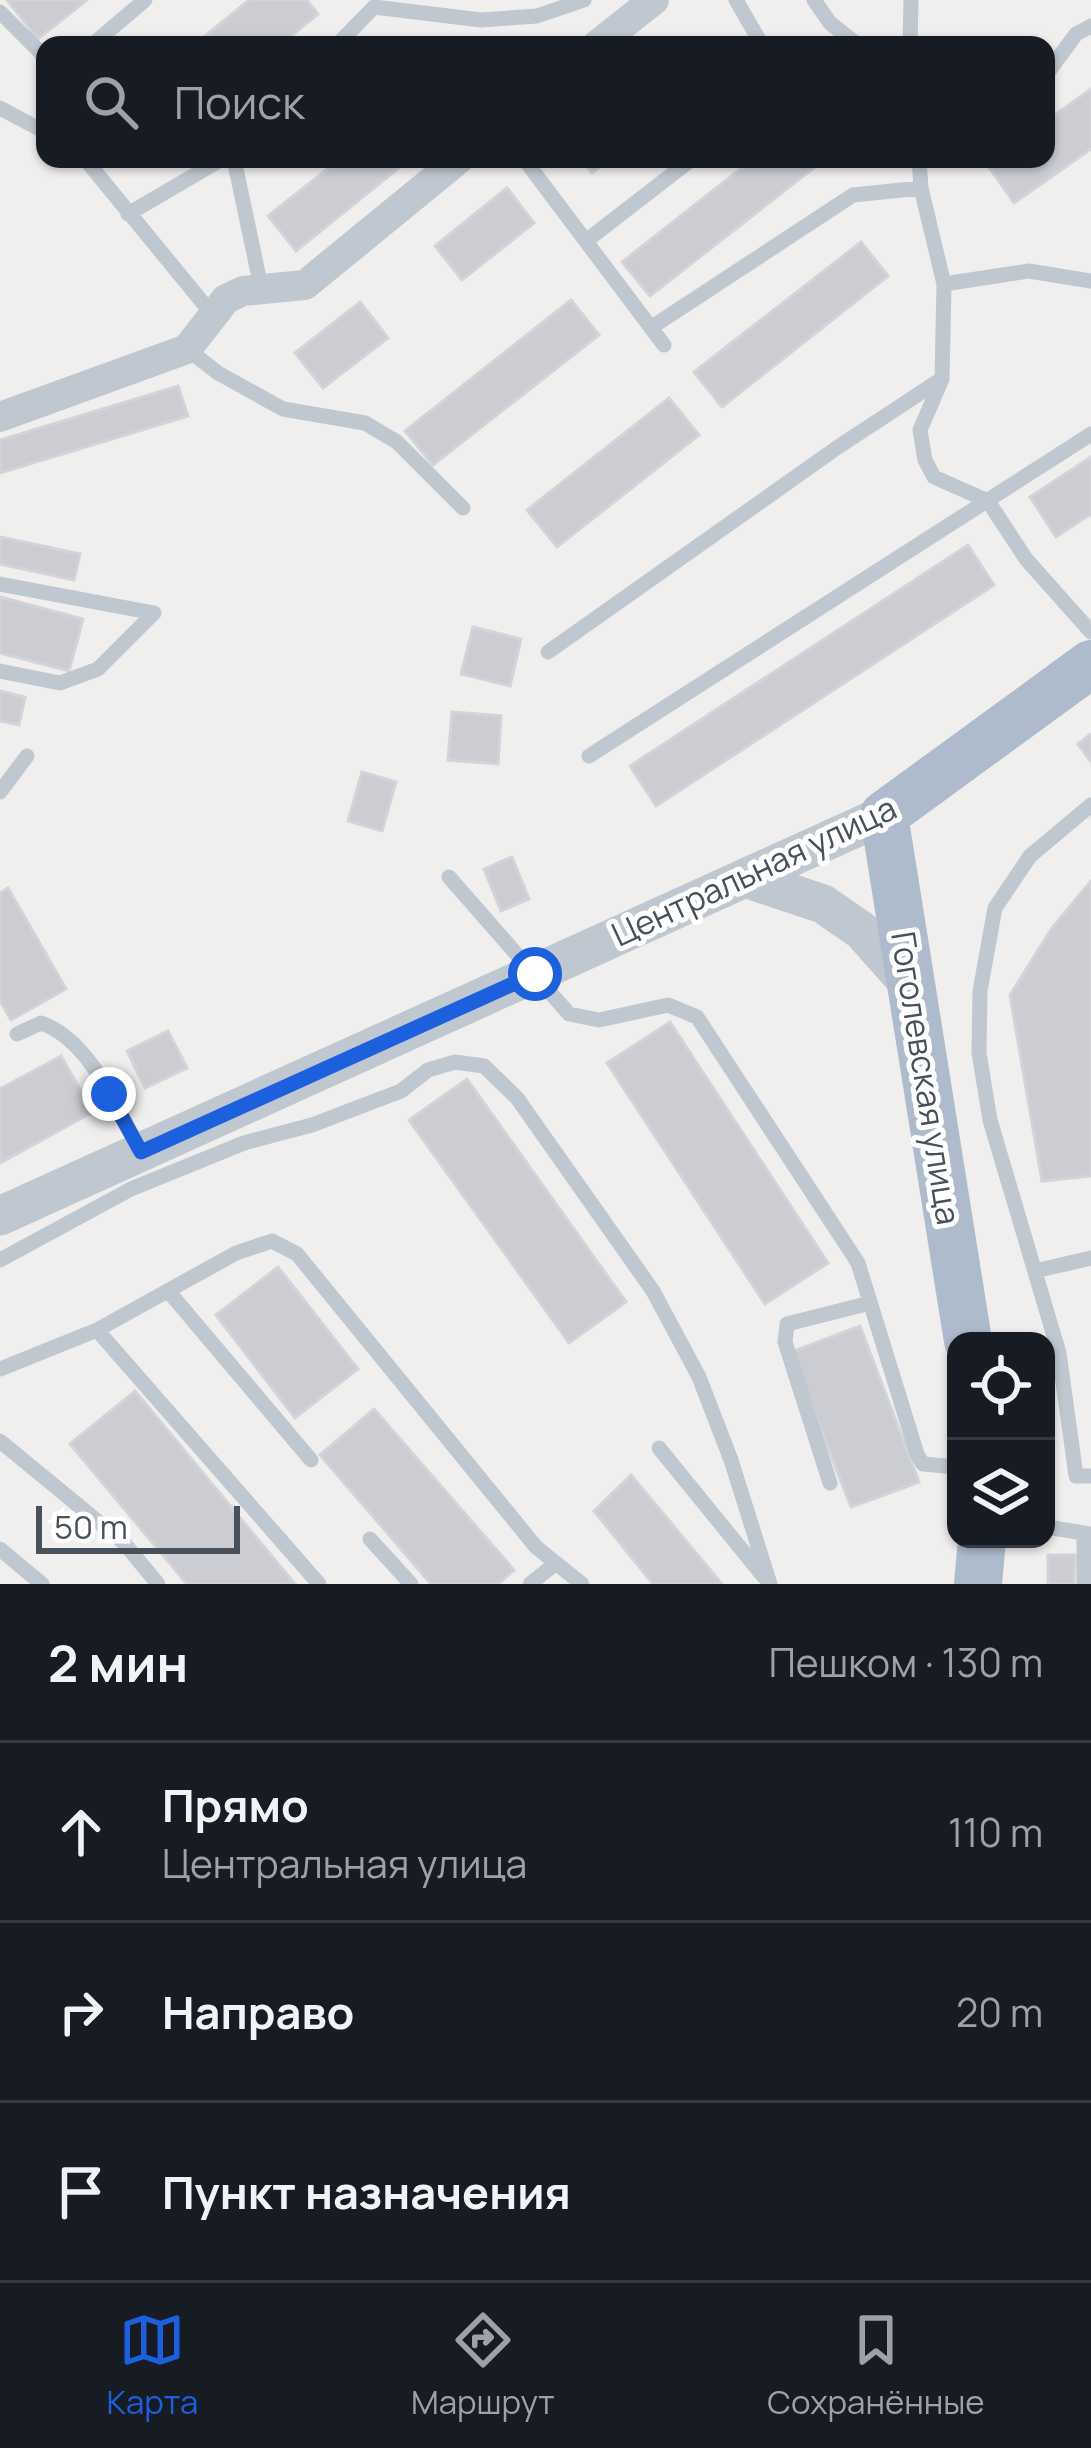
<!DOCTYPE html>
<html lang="ru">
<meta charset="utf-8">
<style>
body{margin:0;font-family:Manrope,sans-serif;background:#20242c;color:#f1f3f6}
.controls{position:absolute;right:36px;bottom:36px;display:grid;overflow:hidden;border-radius:24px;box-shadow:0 3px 9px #0004}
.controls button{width:108px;height:108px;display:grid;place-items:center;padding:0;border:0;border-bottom:3px solid #363941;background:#171b24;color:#f1f3f6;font:60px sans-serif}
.scale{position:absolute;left:36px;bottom:30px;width:204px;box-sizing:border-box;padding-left:12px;border:6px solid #47505b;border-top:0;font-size:33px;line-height:42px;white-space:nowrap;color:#47505b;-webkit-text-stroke:9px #fff;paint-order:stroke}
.stop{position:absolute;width:36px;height:36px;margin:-27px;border:9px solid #1c60dd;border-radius:50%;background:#fff}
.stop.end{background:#1c60dd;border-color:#fff;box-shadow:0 3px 12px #0008}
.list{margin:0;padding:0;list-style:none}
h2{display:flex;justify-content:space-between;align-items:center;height:156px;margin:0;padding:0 48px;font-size:51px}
h2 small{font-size:39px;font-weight:400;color:#9ea1a6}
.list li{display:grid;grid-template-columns:78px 1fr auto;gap:36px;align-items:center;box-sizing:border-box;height:180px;padding:0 48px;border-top:3px solid #363941}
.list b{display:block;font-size:45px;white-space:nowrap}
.list p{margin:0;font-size:39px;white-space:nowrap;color:#9ea1a6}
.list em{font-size:39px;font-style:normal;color:#9ea1a6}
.icon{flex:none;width:66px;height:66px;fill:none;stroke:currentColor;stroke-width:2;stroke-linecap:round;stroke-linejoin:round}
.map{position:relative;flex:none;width:1091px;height:1584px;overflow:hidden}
.search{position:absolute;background:#171b24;box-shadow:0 3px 9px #0004;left:36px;right:36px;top:36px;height:132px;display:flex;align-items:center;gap:30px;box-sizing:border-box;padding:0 42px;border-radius:24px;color:#9ea1a6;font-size:45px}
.sheet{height:696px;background:#171b24}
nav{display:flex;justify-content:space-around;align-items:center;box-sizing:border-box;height:168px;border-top:3px solid #363941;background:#171b24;font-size:33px;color:#9ea1a6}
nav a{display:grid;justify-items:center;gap:6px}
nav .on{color:#1c60dd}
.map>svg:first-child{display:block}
.building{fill:#cbcdd3;stroke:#d2d4da;stroke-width:3}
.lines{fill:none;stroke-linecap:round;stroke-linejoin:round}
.service{stroke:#bfc7d0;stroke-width:15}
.minor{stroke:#bfc7d0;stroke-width:30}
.tertiary{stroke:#bfc7d0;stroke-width:39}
.primary{stroke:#aebbcd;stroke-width:48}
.route{stroke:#1c60dd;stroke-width:15}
.labels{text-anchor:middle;stroke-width:10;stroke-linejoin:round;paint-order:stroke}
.street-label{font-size:33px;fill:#47505b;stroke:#fff}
</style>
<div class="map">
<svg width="1091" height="1584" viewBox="0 0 1091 1584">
<rect width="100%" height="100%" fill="#f1eeee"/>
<!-- building -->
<path class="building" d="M 7,0 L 87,0 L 38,39 Z
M 249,0 L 307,0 L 318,14 L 280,45 L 194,45 Z
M 1091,89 L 1091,149 L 1014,203 L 986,163 L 991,159 L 1046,159 L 1046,121 Z
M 340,159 L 410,159 L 296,251 L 268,216 Z
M 581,159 L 610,159 L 592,173 Z
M 753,159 L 810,159 L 816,166 L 650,296 L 622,262 Z
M 507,188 L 534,223 L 462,280 L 435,246 Z
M 861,242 L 888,276 L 722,407 L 694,372 Z
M 571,300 L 599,335 L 433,465 L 405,431 Z
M 360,302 L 388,338 L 323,388 L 295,353 Z
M 178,386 L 188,416 L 0,473 L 0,440 Z
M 669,398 L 699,435 L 557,547 L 527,510 Z
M 1091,457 L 1091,514 L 1056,537 L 1030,497 Z
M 0,537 L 80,554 L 74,580 L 0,564 Z
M 968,545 L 994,585 L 656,806 L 630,766 Z
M 0,597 L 83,619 L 69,671 L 0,653 Z
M 473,627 L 521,639 L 510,686 L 461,674 Z
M 0,691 L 25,697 L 19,725 L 0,721 Z
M 452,712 L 501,716 L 498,764 L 448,760 Z
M 1091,734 L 1091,762 L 1078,744 Z
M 362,772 L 396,782 L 382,831 L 348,821 Z
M 512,857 L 529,899 L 501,911 L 484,869 Z
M 1091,881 L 1091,1176 L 1042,1181 L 1010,995 L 1052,928 Z
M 8,888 L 66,989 L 11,1020 L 0,1001 L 0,893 Z
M 670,1022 L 828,1263 L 765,1304 L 607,1063 Z
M 168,1031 L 187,1068 L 145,1088 L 127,1051 Z
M 61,1056 L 93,1112 L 0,1163 L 0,1089 Z
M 467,1079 L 626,1302 L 569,1343 L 409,1120 Z
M 278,1267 L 358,1369 L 295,1418 L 216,1315 Z
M 860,1326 L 919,1482 L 851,1507 L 791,1352 Z
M 135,1391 L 295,1584 L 187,1584 L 70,1444 Z
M 374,1409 L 514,1570 L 498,1584 L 431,1584 L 320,1455 Z
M 631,1475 L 722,1584 L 653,1584 L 594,1511 Z
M 1048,1555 L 1075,1555 L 1074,1584 L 1048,1584 Z"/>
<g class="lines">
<!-- service -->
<path class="service" d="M 736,0 L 762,45
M 814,0 L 830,23 L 858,45
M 0,12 L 45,57
M 92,45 L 145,0
M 337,45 L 374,7 L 481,20 L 537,16 L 584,0
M 910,45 L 911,0
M 1046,75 L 1076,34 L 1091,26
M 0,108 L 45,132
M 85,159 L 212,314
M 234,159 L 261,287
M 524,159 L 664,345
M 919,159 L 921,188 L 944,284 L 942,379 L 920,430 L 925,460 L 934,477 L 988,501 L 1026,559 L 1091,632
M 128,214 L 222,159
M 586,241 L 692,159
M 944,284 L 1029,271 L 1091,281
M 652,327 L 853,195 L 921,188
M 187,349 L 218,373 L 283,409 L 365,423 L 397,442 L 463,508
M 0,584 L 154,613
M 548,652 L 838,447 L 940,380
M 0,671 L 60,683 L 98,669 L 154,613
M 589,756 L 1091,434
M 0,792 L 27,756
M 1091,805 L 1030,856 L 995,908 L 980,991 L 979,1053 L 990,1120 L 1059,1353 L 1076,1476 L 1091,1476
M 449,877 L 569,1014 L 599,1020 L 668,1005 L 697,1017 L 858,1263 L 917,1454 L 923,1464 L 956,1467
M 17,1034 L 41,1023 C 90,1040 117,1108 141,1152
M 0,1260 L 131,1189 L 244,1143 L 312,1125 L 401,1091 L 428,1070 L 455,1062 L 484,1066 L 517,1098 L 653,1291 L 699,1377 L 731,1460 L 770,1584
M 1035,1271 L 1091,1258
M 169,1292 L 311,1460
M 97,1330 L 319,1584
M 0,1369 L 97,1330 L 236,1253 L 272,1241 L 297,1254 L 536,1547 L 582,1584
M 0,1441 L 124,1543 L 158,1584
M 659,1448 L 764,1577
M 830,1483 L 785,1342 L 787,1324 L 870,1303
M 1046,1527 L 1091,1534
M 370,1539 L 411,1584
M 0,1549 L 42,1584
M 530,1584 L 556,1563
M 1084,1584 L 1084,1534"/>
<!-- minor -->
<path class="minor" d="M 597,45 L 654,0
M 0,417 L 187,349 L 226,299 L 243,291 L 305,285 L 459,159"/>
<!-- tertiary -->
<path class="tertiary" d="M 745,878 L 823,904 L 862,931 L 911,986
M 0,1216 L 884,815"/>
<!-- primary -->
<path class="primary" d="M 968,1341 L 884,815 L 1091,664
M 978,1584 L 982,1539"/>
</g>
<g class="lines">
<!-- route -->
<path class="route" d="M 109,1094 L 141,1152 L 535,974"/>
</g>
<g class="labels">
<!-- street labels -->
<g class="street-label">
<text transform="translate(754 871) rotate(-25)" y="12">Центральная улица</text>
<text transform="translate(926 1078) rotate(81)" y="12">Гоголевская улица</text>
</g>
</g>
</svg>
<div class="controls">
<button><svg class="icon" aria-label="locate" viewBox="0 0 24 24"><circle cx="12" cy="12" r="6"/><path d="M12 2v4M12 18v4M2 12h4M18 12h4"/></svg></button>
<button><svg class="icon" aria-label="layers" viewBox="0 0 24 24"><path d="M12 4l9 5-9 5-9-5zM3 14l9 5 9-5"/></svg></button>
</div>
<div class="scale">50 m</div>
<div class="stop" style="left:535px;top:974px"></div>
<div class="stop end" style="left:109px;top:1094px"></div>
<div class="search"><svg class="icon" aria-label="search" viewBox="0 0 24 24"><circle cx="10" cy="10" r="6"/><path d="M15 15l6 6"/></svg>Поиск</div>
</div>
<section class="sheet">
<h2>2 мин<small>Пешком · 130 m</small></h2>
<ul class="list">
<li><svg class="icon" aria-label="ahead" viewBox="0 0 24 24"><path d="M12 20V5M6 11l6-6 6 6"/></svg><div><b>Прямо</b><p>Центральная улица</p></div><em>110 m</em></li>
<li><svg class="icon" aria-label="right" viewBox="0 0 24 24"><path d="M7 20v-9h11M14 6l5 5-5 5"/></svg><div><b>Направо</b></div><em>20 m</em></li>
<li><svg class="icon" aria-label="arrive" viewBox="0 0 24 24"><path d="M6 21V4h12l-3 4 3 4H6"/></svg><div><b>Пункт назначения</b></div></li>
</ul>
</section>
<nav>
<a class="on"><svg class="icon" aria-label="map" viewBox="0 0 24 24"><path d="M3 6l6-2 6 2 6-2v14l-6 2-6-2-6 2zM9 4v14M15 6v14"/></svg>Карта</a>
<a><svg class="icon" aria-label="directions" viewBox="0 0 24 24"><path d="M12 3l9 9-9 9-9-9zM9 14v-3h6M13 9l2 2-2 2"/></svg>Маршрут</a>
<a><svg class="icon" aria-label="saved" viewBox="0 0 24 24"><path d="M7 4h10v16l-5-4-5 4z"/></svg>Сохранённые</a>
</nav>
